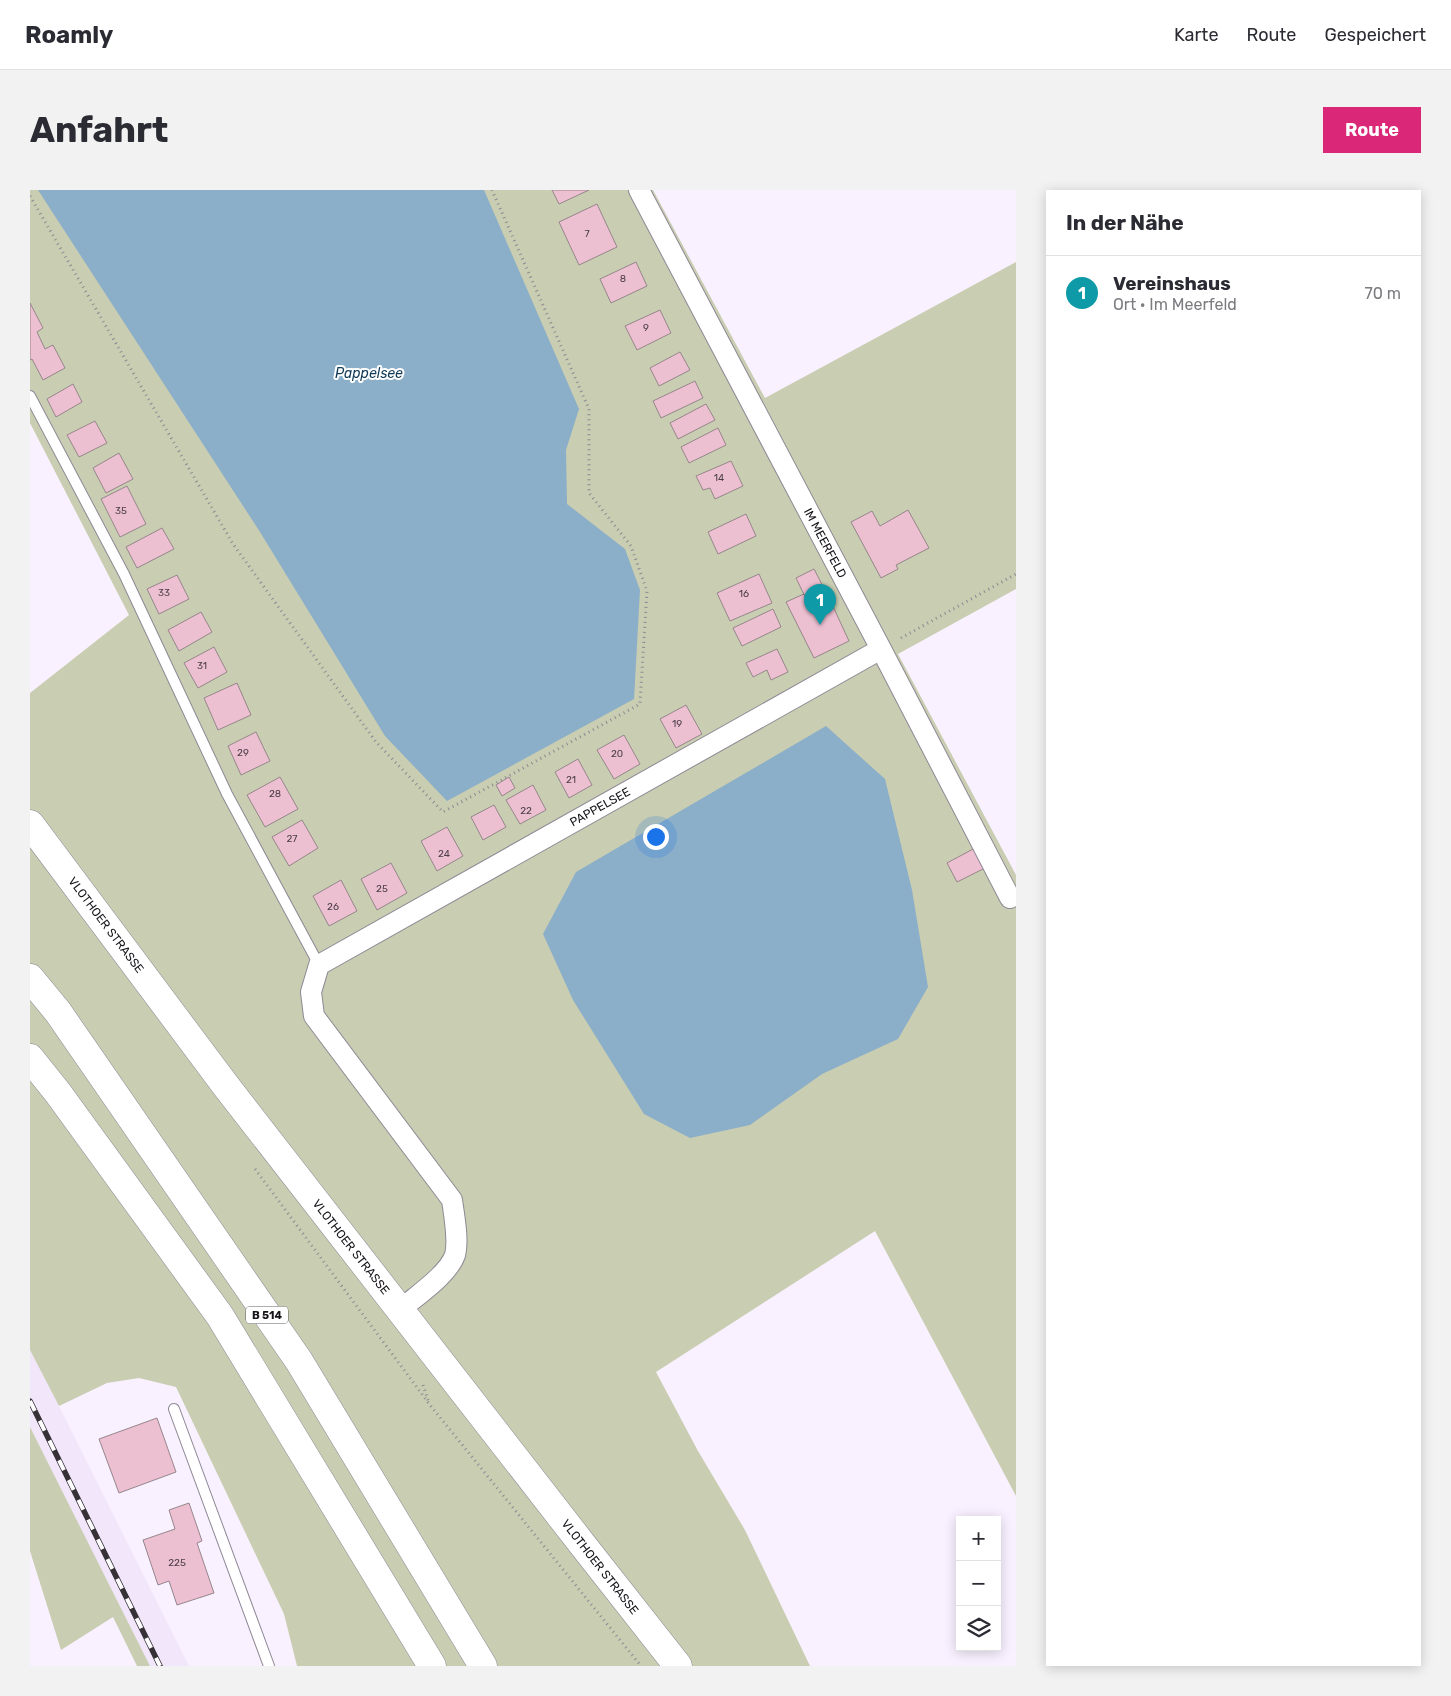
<!DOCTYPE html>
<html lang="de">
<meta charset="utf-8">
<style>
body{margin:0;font-family:Rubik,sans-serif;background:#f2f2f3;color:#2b2b33}
.controls{position:absolute;right:15px;bottom:15px;display:grid;overflow:hidden;border-radius:0px;box-shadow:0 2px 12px #0003}
.controls button{width:45px;height:45px;display:grid;place-items:center;padding:0;border:0;border-bottom:1px solid #e1e1e2;background:#fff;color:#2b2b33;font:25px sans-serif}
.you{position:absolute;left:625px;top:646px;width:18px;height:18px;margin:-12px;border:4px solid #fff;border-radius:50%;background:#1a73e8;box-shadow:0 0 0 8px #1a73e833}
.badge{display:grid;place-items:center;width:32px;height:32px;border-radius:50%;background:#db2777;color:#fff;font-size:16px;font-weight:700}
.pin{position:absolute;translate:-50% -41px;filter:drop-shadow(0 1px 2px #0008)}
.pin::after{content:'';position:absolute;top:26px;width:18px;height:15px;background:inherit;clip-path:polygon(0 0,100% 0,50% 100%)}
.list{margin:0;padding:0;list-style:none}
h2{display:flex;justify-content:space-between;align-items:center;height:65px;margin:0;padding:0 20px;font-size:21px}
h2 small{font-size:16px;font-weight:400;color:#7c7c81}
.list li{display:grid;grid-template-columns:32px 1fr auto;gap:15px;align-items:center;box-sizing:border-box;height:75px;padding:0 20px;border-top:1px solid #e1e1e2}
.list b{display:block;font-size:19px;white-space:nowrap}
.list p{margin:0;font-size:16px;white-space:nowrap;color:#7c7c81}
.list em{font-size:16px;font-style:normal;color:#7c7c81}
.icon{flex:none;width:28px;height:28px;fill:none;stroke:currentColor;stroke-width:2;stroke-linecap:round;stroke-linejoin:round}
.map{position:relative;flex:none;width:986px;height:1476px;overflow:hidden;border-radius:0px}
header{display:flex;align-items:center;gap:30px;box-sizing:border-box;height:70px;padding:0 25px;background:#fff;border-bottom:1px solid #e1e1e2}
header strong{font-size:24px}
nav{display:flex;gap:28px;margin-inline-start:auto;font-size:18px}
.intro{display:flex;align-items:center;justify-content:space-between;box-sizing:border-box;height:120px;padding:0 30px}
h1{margin:0;font-size:35px}
.button{padding:12px 22px;border-radius:0px;background:#db2777;color:#fff;font-size:18px;font-weight:700}
main{display:flex;gap:30px;padding:0 30px}
aside{flex:1;background:#fff;border-radius:0px;box-shadow:0 2px 12px #0003}
.map>svg:first-child{display:block}
.built{fill:#f2e6fb}
.green{fill:#c9cdb1}
.water{fill:#8baec9}
.building{fill:#edc0d1;stroke:#95868b}
.lines{fill:none;stroke-linecap:round;stroke-linejoin:round}
.lane-casing{stroke:#8f8895;stroke-width:12}
.street-casing{stroke:#8f8895;stroke-width:22}
.secondary-casing{stroke:#8f8895;stroke-width:29}
.highway-casing{stroke:#8f8895;stroke-width:29}
.path{stroke:#8e8992;stroke-width:3;stroke-dasharray:1 4;stroke-linecap:butt}
.lane{stroke:#fff;stroke-width:10}
.street{stroke:#fff;stroke-width:20}
.secondary{stroke:#fff;stroke-width:28}
.highway{stroke:#fff;stroke-width:28}
.rail-casing{stroke:#353137;stroke-width:5.5}
.rail{stroke:#fff;stroke-width:4;stroke-dasharray:11;stroke-linecap:butt}
.labels{text-anchor:middle;stroke-width:4;stroke-linejoin:round;paint-order:stroke}
.number-label{font-size:10px;fill:#4c3f47}
.shield{fill:#fff;stroke:#5d5a5e;stroke-width:1}
.shield-label{font-size:11px;font-weight:bold;fill:#171419}
.street-label{font-size:12px;fill:#171419;stroke:#fff}
.water-label{font-size:14px;font-style:italic;fill:#103b58;stroke:#fff}
</style>
<header>
<strong>Roamly</strong>
<nav><a>Karte</a><a>Route</a><a>Gespeichert</a></nav>
</header>
<div class="intro"><h1>Anfahrt</h1><a class="button">Route</a></div>
<main>
<div class="map">
<svg width="986" height="1476" viewBox="0 0 986 1476">
<rect width="100%" height="100%" fill="#f9f1ff"/>
<!-- built -->
<path class="built" d="M 0,1160 L 29,1216 L 159,1476 L 120,1476 L 0,1237 Z"/>
<!-- green -->
<path class="green" d="M 0,0 L 623,0 L 735,208 L 986,72 L 986,399 L 868,464 L 986,685 L 986,1306 L 845,1041 L 626,1182 L 668,1261 L 715,1340 L 780,1476 L 267,1476 L 254,1424 L 146,1197 L 109,1188 L 77,1193 L 29,1216 L 0,1160 L 0,503 L 99,425 L 0,233 Z
M 0,1237 L 120,1476 L 107,1476 L 83,1427 L 31,1460 L 0,1361 Z"/>
<!-- water -->
<path class="water" d="M 8,0 L 454,0 L 549,219 L 536,260 L 537,314 L 595,359 L 610,400 L 604,509 L 417,611 L 355,546 L 230,342 Z
M 796,536 L 855,589 L 882,700 L 898,797 L 868,849 L 792,884 L 720,935 L 660,948 L 614,924 L 543,810 L 513,744 L 546,682 Z"/>
<!-- building -->
<path class="building" d="M 522,0 L 559,0 L 529,14 Z
M 567,14 L 587,57 L 549,75 L 529,32 Z
M 606,72 L 617,96 L 581,113 L 570,89 Z
M 0,113 L 13,138 L 7,142 L 15,159 L 23,155 L 35,178 L 13,190 L 2,169 L 0,170 Z
M 630,120 L 641,143 L 607,160 L 595,136 Z
M 650,162 L 660,180 L 629,196 L 620,178 Z
M 665,191 L 673,208 L 631,228 L 623,211 Z
M 43,194 L 52,212 L 26,227 L 17,209 Z
M 676,214 L 685,230 L 648,249 L 640,233 Z
M 65,231 L 77,253 L 49,267 L 37,245 Z
M 688,238 L 696,255 L 659,273 L 651,257 Z
M 89,263 L 103,289 L 76,303 L 63,278 Z
M 701,271 L 713,296 L 685,309 L 680,298 L 673,300 L 666,286 Z
M 97,296 L 116,334 L 90,347 L 71,309 Z
M 878,320 L 899,358 L 866,375 L 868,379 L 851,388 L 821,332 L 842,321 L 850,336 Z
M 716,324 L 726,346 L 688,364 L 678,342 Z
M 132,338 L 144,359 L 107,378 L 96,357 Z
M 784,379 L 800,410 L 781,419 L 766,388 Z
M 729,384 L 742,413 L 700,431 L 687,403 Z
M 147,385 L 159,409 L 129,424 L 117,399 Z
M 774,404 L 781,419 L 800,410 L 819,451 L 784,468 L 756,412 Z
M 743,419 L 751,437 L 712,456 L 703,438 Z
M 171,422 L 182,442 L 149,461 L 138,440 Z
M 184,457 L 197,482 L 168,498 L 154,473 Z
M 747,459 L 758,482 L 741,490 L 737,480 L 723,487 L 716,473 Z
M 207,493 L 221,525 L 188,540 L 174,508 Z
M 656,515 L 672,544 L 646,558 L 630,529 Z
M 226,542 L 240,571 L 211,585 L 198,556 Z
M 594,545 L 610,574 L 584,589 L 567,560 Z
M 548,569 L 562,595 L 539,608 L 525,582 Z
M 250,587 L 268,619 L 235,637 L 217,605 Z
M 479,587 L 485,598 L 472,606 L 466,595 Z
M 503,595 L 516,620 L 490,634 L 476,610 Z
M 464,615 L 476,637 L 453,650 L 441,627 Z
M 272,630 L 288,658 L 259,676 L 242,647 Z
M 417,637 L 433,666 L 407,681 L 391,651 Z
M 945,658 L 955,678 L 927,692 L 917,673 Z
M 361,673 L 377,703 L 347,720 L 331,689 Z
M 311,690 L 327,721 L 299,736 L 283,706 Z
M 127,1228 L 146,1282 L 89,1303 L 69,1249 Z
M 159,1313 L 172,1351 L 167,1353 L 184,1403 L 147,1415 L 139,1391 L 128,1395 L 113,1350 L 145,1339 L 139,1320 Z"/>
<g class="lines">
<defs>
<path id="lane" d="M 0,206 L 94,384 L 197,604 L 289,775
M 144,1219 L 239,1476"/>
<path id="street" d="M 609,0 L 851,459 L 980,708
M 370,1120 C 386,1106 418,1085 425,1065 C 429,1050 424,1025 422,1010 L 284,826 L 281,802 L 289,775 L 851,459"/>
<path id="secondary" d="M 0,634 L 196,896 L 552,1354 L 648,1476"/>
<path id="highway" d="M 0,788 L 28,822 L 269,1171 L 453,1476
M 0,868 L 28,903 L 190,1126 L 402,1476"/>
</defs>
<!-- lane casing -->
<use href="#lane" class="lane-casing"/>
<!-- street casing -->
<use href="#street" class="street-casing"/>
<!-- secondary casing -->
<use href="#secondary" class="secondary-casing"/>
<!-- highway casing -->
<use href="#highway" class="highway-casing"/>
<!-- path -->
<path class="path" d="M 0,6 L 203,354 L 346,552 L 413,622 L 610,514 L 617,401 L 601,356 L 559,303 L 559,219 L 462,0
M 871,448 L 986,384
M 225,979 L 400,1215 L 611,1476
M 393,1195 L 399,1213"/>
<!-- lane -->
<use href="#lane" class="lane"/>
<!-- street -->
<use href="#street" class="street"/>
<!-- secondary -->
<use href="#secondary" class="secondary"/>
<!-- highway -->
<use href="#highway" class="highway"/>
<defs>
<path id="rail" d="M 0,1211 L 130,1476"/>
</defs>
<!-- rail casing -->
<use href="#rail" class="rail-casing"/>
<!-- rail -->
<use href="#rail" class="rail"/>
</g>
<g class="labels">
<!-- number labels -->
<g class="number-label">
<text x="557" y="47">7</text>
<text x="593" y="92">8</text>
<text x="616" y="141">9</text>
<text x="689" y="291">14</text>
<text x="91" y="324">35</text>
<text x="134" y="406">33</text>
<text x="714" y="407">16</text>
<text x="172" y="479">31</text>
<text x="647" y="537">19</text>
<text x="213" y="566">29</text>
<text x="587" y="567">20</text>
<text x="541" y="593">21</text>
<text x="245" y="607">28</text>
<text x="496" y="624">22</text>
<text x="262" y="652">27</text>
<text x="414" y="667">24</text>
<text x="352" y="702">25</text>
<text x="303" y="720">26</text>
<text x="147" y="1376">225</text>
</g>
<!-- shield labels -->
<rect class="shield" x="216" y="1116.5" width="42" height="17" rx="4"/>
<g class="shield-label">
<text x="237" y="1129">B 514</text>
</g>
<!-- street labels -->
<g class="street-label">
<text transform="translate(795 353) rotate(62)" y="4">IM MEERFELD</text>
<text transform="translate(570 617) rotate(-29)" y="4">PAPPELSEE</text>
<text transform="translate(76 735) rotate(53)" y="4">VLOTHOER STRASSE</text>
<text transform="translate(321 1057) rotate(52)" y="4">VLOTHOER STRASSE</text>
<text transform="translate(570 1377) rotate(52)" y="4">VLOTHOER STRASSE</text>
</g>
<!-- water labels -->
<g class="water-label">
<text x="339" y="188">Pappelsee</text>
</g>
</g>
</svg>
<div class="controls">
<button>+</button>
<button>−</button>
<button><svg class="icon" aria-label="layers" viewBox="0 0 24 24"><path d="M12 4l9 5-9 5-9-5zM3 14l9 5 9-5"/></svg></button>
</div>
<div class="you"></div>
<div class="pin badge" style="left:790px;top:435px;background:#0f9aa8">1</div>
</div>
<aside>
<h2>In der Nähe<small></small></h2>
<ul class="list">
<li><span class="badge" style="background:#0f9aa8">1</span><div><b>Vereinshaus</b><p>Ort · Im Meerfeld</p></div><em>70 m</em></li>
</ul>
</aside>
</main>
